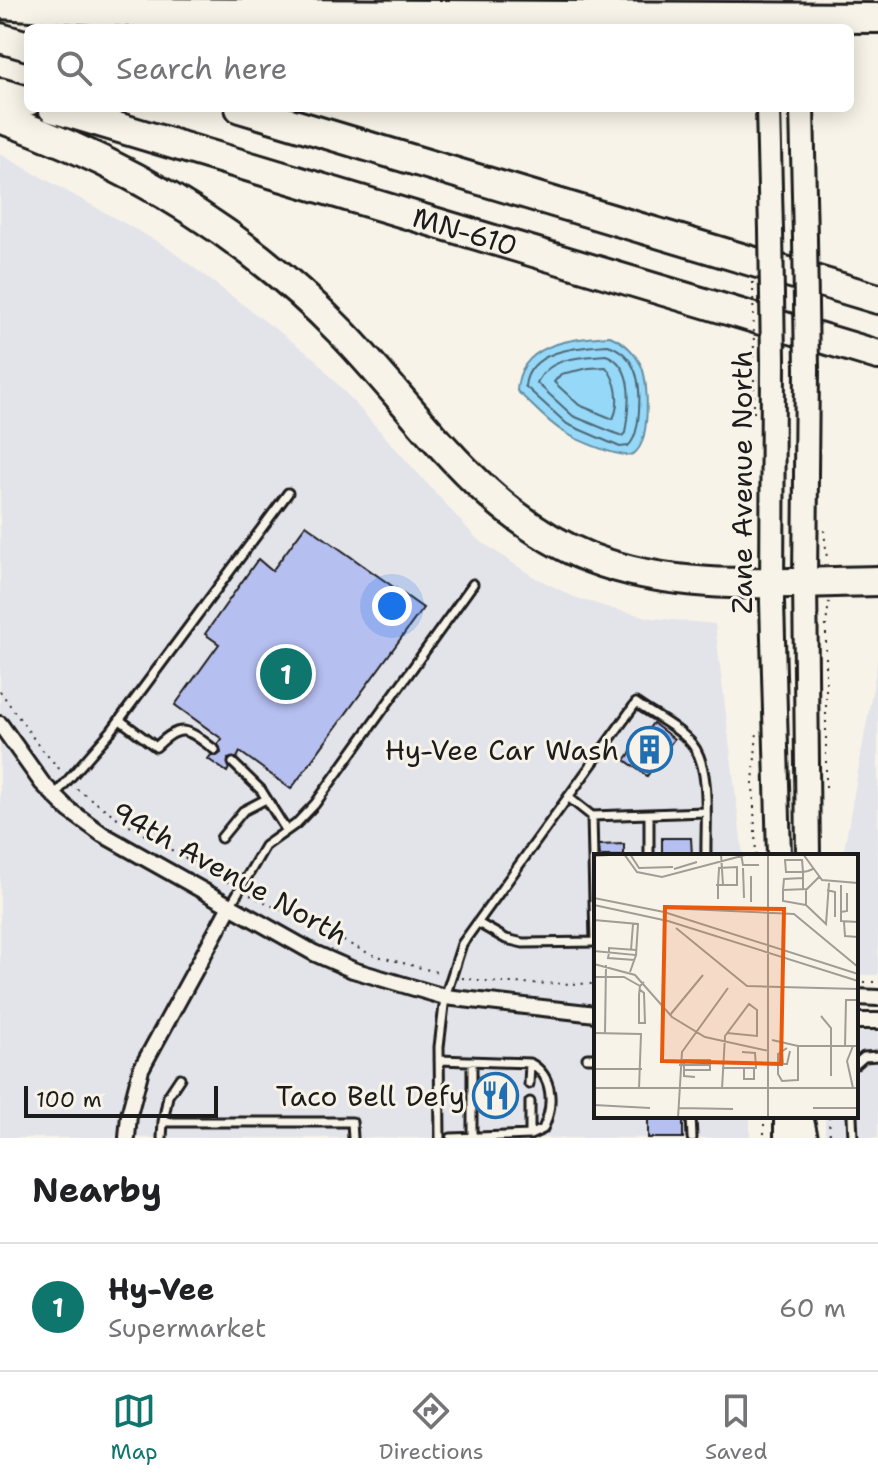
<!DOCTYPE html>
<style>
body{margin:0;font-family:"Shantell Sans",sans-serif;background:#f2f2f2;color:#202124}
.scale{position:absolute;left:24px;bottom:20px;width:194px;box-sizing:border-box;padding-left:8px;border:4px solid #1c1c1c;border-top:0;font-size:22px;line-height:28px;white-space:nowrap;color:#1c1c1c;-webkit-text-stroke:6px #f7f3e8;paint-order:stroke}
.you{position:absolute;left:392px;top:606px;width:28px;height:28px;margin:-20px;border:6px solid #fff;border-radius:50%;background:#1a73e8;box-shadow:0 0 0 12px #1a73e833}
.badge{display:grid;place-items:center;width:52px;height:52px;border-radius:50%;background:#0f766e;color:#fff;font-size:26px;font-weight:700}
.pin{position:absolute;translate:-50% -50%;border:4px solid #fff;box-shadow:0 2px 8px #0006}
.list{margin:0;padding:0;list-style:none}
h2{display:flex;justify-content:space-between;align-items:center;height:104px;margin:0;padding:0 32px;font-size:34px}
h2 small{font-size:26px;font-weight:400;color:#757577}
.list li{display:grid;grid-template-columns:52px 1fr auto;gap:24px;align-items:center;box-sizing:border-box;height:128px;padding:0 32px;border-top:2px solid #e0e0e0}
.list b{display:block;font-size:30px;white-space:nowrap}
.list p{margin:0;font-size:26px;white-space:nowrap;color:#757577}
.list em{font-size:26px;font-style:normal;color:#757577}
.icon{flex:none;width:44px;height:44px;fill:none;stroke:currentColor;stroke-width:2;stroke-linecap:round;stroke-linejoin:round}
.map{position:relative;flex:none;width:878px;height:1138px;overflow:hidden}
.search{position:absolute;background:#fff;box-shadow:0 4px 20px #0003;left:24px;right:24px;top:24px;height:88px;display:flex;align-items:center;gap:20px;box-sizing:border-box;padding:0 28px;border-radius:12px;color:#757577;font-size:30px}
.sheet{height:232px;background:#fff}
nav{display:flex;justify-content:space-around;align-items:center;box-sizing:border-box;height:112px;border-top:2px solid #e0e0e0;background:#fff;font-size:22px;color:#757577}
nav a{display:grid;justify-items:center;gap:4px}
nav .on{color:#0f766e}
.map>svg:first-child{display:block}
.built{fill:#e3e3ea}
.water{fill:#96d8f8;stroke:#658da0;stroke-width:2}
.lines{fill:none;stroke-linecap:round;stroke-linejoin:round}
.shore{stroke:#4d6774;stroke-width:2}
.building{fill:#b5bff0;stroke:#1c1c1c;stroke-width:2}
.service-casing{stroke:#1c1c1c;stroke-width:13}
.minor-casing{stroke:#1c1c1c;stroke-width:20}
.secondary-casing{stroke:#1c1c1c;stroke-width:28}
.motorway-casing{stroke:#1c1c1c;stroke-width:34}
.path{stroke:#1c1c1c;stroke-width:2;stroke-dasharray:2 6;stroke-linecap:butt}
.service{stroke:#f7f3e8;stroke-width:7}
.minor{stroke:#f7f3e8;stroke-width:14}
.secondary{stroke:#f7f3e8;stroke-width:22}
.motorway{stroke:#f7f3e8;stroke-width:28}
.secondary-bridge-casing{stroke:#1c1c1c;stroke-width:28;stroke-linecap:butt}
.path-bridge{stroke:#1c1c1c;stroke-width:2;stroke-dasharray:2 6;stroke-linecap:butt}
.secondary-bridge{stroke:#f7f3e8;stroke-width:22}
.labels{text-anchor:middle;stroke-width:6;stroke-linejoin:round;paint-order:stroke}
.street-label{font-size:28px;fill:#1c1c1c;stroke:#f7f3e8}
.poi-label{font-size:28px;fill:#1c1c1c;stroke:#f7f3e8;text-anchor:end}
.inset-road{fill:none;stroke:#9f9d96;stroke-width:2}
.view{fill:#e8590c;fill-opacity:0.15;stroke:#e8590c;stroke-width:4}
.inset-edge{fill:none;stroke:#1c1c1c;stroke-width:4}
</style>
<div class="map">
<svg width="878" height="1138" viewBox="0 0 878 1138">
<rect width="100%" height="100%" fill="#f7f3e8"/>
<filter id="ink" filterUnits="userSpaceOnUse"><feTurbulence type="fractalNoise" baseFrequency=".0125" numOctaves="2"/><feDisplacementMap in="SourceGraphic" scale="16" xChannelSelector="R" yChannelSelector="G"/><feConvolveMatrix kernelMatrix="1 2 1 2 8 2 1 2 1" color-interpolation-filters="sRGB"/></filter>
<g filter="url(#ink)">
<!-- built -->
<path class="built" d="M 0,154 L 165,246 L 314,358 L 477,539 L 532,576 L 574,597 L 613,609 L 652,618 L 715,624 L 743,856 L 596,856 L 596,1116 L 750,1116 L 750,1138 L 0,1138 Z
M 878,659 L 878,975 L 856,975 L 856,856 L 843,856 Z
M 878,1025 L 878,1138 L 825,1138 L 825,1116 L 856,1116 L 856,1026 Z"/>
<!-- water -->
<path class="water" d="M 610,336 C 625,343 633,350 641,365 C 649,381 651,444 633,454 C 622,460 575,439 564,432 C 547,422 532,404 517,391 C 519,342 573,339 610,336 Z"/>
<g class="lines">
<!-- shore -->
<path class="shore" d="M 608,345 C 620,349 630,358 635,371 C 642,388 641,435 628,446 L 620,447 L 567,424 L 525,386 C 529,349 580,347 608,345 Z
M 606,355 C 636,366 629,408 625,433 L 622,436 L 573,416 L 537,383 C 549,357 580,357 606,355 Z
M 589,368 L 606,367 C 617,381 621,402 613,419 L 579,405 L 554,382 L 561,374 Z"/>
</g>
<!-- building -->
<path class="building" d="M 306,525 L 423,608 L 291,789 L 240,752 L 237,758 L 228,759 L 229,768 L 227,772 L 208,759 L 211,755 L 217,756 L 221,753 L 218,744 L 222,739 L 175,705 L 219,644 L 205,634 L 258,559 L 272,571 Z
M 653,723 L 674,739 L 647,776 L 625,760 Z
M 662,838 L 691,838 L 692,856 L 662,856 Z
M 624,844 L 624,856 L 600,856 L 599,845 Z
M 648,1116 L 683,1116 L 683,1138 L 648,1138 Z"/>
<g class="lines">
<defs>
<path id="service" d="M 120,720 L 156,747 C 182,721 188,730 215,750
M 233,763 L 261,790 L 286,830
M 54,796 L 112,730 L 288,493
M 568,797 L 592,816 L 705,812
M 649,814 L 649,856
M 592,816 L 595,942
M 221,838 L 243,811 L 266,799
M 230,906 L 265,846 L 296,824 L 315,804 L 473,584
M 478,923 L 506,939 L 523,943 L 596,942
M 587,1058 L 596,1058
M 439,1060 L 530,1063 C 554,1076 554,1106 543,1129 L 530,1135 L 451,1138
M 472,1061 L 472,1138
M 856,1064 L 864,1057 L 878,1056
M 529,1084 L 530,1063
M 530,1102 L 530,1135
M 691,1116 L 692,1138
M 852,1116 L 853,1138
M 163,1122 L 168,1096 L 180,1078
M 162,1138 L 163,1122 L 352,1122 L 353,1138
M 440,1138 L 439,1047 L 445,997 L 462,944 L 636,703 C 654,716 678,727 692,744 C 712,768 705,826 706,856"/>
<path id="minor" d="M 0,724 L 42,783 L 69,810 L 102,834 L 314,953 L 353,970 L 445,997 L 596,1014
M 856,997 L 878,998
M 856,1021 L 878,1021
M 127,1138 L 129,1115 L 141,1069 L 229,908"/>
<path id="secondary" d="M 768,108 L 771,230
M 802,108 L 805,239
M 773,360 L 772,602 L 779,856
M 807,369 L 805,581 L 808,856
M 786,1116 L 786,1138
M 801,1116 L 806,1138"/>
<g id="motorway">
<path d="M 0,4 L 140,13 L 878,18"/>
<path d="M 0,38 L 28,46"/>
<path d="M 0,93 L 28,101"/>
<path id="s1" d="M 53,108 L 878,355"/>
<path d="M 240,108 L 878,299"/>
<path d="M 0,118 C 129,164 245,233 341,332 C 420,413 481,515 590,558 C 681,593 782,582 878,581"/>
</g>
</defs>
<!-- service casing -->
<use href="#service" class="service-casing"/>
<!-- minor casing -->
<use href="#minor" class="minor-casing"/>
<!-- secondary casing -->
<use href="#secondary" class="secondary-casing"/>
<!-- motorway casing -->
<use href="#motorway" class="motorway-casing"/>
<!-- path -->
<path class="path" d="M 754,355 L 754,414
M 824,530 L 827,559
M 0,691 L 39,746 L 62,772
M 826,787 L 826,624 L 829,602
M 77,789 L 126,824 L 231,884
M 756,856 L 753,783 L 757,731
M 250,895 L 370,954 L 440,973
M 462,978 L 502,983 L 596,984
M 856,982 L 878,982
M 764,1116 L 764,1138
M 829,1116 L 830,1138"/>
<!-- service -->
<use href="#service" class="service"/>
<!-- minor -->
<use href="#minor" class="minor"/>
<!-- secondary -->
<use href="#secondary" class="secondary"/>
<!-- motorway -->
<use href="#motorway" class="motorway"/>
<defs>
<path id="secondary-bridge" d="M 771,230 L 773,360
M 805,239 L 807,369"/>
</defs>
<!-- secondary-bridge casing -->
<use href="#secondary-bridge" class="secondary-bridge-casing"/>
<!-- path-bridge -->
<path class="path-bridge" d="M 753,282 L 754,355"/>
<!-- secondary-bridge -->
<use href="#secondary-bridge" class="secondary-bridge"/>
</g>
</g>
<!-- icons -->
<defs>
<symbol id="building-ring" viewBox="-11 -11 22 22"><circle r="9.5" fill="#f7f3e8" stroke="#1f6fb2" stroke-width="1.5"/><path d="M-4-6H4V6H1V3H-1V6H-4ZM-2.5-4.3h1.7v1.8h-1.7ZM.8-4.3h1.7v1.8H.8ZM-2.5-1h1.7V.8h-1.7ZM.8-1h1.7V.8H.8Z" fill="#1f6fb2"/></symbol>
<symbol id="restaurant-ring" viewBox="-11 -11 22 22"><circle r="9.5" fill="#f7f3e8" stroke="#1f6fb2" stroke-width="1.5"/><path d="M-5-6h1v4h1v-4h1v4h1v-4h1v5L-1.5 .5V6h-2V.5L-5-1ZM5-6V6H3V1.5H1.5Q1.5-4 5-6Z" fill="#1f6fb2"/></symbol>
</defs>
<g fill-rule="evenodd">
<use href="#building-ring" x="624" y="724" width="51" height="51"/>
<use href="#restaurant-ring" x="470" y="1070" width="51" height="51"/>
</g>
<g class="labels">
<!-- street labels -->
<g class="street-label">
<text dy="10" stroke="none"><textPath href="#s1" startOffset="430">MN-610</textPath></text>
<text transform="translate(742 482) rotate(-90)" y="10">Zane Avenue North</text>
<text transform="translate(230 873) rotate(29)" y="10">94th Avenue North</text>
</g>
<!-- poi labels -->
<g class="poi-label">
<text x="619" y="760">Hy-Vee Car Wash</text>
<text x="465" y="1106">Taco Bell Defy</text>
</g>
</g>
<!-- overview -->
<g transform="translate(594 854)">
<rect width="264" height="264" fill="#f7f3e8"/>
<path class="inset-road" d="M 30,0 L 43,18 L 68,23 L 155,0M 36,0 L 45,14 L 79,13M 127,0 L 129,31M 147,0 L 149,11 L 165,11M 174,0 L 174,264M 209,0 L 228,26 L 264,29M 0,2 L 31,0M 149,14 L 150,44M 80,15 L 103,8M 209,24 L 190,25 L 189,36 L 213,35 L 225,23M 122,31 L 143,31 L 143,13 L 125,14 L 125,15 L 124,31 L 124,45M 247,31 L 247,67 L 264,68M 189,36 L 189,47 L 212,51 L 212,36M 209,36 L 209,18 L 208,6 L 191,6 L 192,18 L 209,18 L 214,17 L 219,15M 233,36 L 241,38 L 241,63M 0,44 L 70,58 L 264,120M 157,48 L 157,22M 0,51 L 74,67 L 264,127M 212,51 L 232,70 L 235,29M 71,54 L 200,60 L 264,113M 247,58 L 253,57 L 253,39M 0,66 L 44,70 L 42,101M 250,68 L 251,82 L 264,83M 82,74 L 153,132 L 264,135M 37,96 L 39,70M 0,97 L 42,101 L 36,118M 41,106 L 14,104 L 15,99 L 15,94 L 42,96M 0,110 L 41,121 L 78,163 L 111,183 L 175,197M 0,123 L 30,123 L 46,132M 45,135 L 50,139 L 51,169 L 45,169 L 45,141 L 46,132 L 50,128M 76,161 L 109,121M 227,162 L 237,174 L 237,222M 0,179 L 47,180 L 45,235M 11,179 L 12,111M 178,186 L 204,192 L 264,192M 204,192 L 204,227M 251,192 L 252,146 L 264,146M 259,192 L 253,207 L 259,234M 193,194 L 184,200 L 184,220 L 188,227 L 204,226M 188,198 L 189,210 L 193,210 L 196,197M 85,211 L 116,211 L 116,206 L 90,206 L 90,222 L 101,223M 128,214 L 162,214 L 161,199 L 148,198M 150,214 L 150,225 L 160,225 L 160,214M 0,215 L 48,215M 90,216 L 116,216 L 116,211M 0,234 L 264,234M 128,235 L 131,182 L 155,150 L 163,156 L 163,182 L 133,179M 0,251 L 56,254M 85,254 L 139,255M 219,254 L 264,254M 84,264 L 88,198 L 134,134"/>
<path class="view" d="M 71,53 L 190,55 L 187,210 L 68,207 Z"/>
<rect width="264" height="264" class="inset-edge"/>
</g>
</svg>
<div class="scale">100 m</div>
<div class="you"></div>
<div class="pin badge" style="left:286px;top:674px">1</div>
<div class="search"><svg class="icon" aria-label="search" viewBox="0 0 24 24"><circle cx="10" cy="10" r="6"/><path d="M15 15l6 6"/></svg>Search here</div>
</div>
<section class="sheet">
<h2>Nearby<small></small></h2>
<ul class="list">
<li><span class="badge">1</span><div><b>Hy-Vee</b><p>Supermarket</p></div><em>60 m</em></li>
</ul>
</section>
<nav>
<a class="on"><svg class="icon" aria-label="map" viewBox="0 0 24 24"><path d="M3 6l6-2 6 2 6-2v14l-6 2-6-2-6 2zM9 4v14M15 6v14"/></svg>Map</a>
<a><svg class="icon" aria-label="directions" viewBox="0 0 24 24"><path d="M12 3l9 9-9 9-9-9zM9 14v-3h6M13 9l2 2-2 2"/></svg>Directions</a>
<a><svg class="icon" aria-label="saved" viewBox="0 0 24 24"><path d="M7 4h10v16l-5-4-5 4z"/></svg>Saved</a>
</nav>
